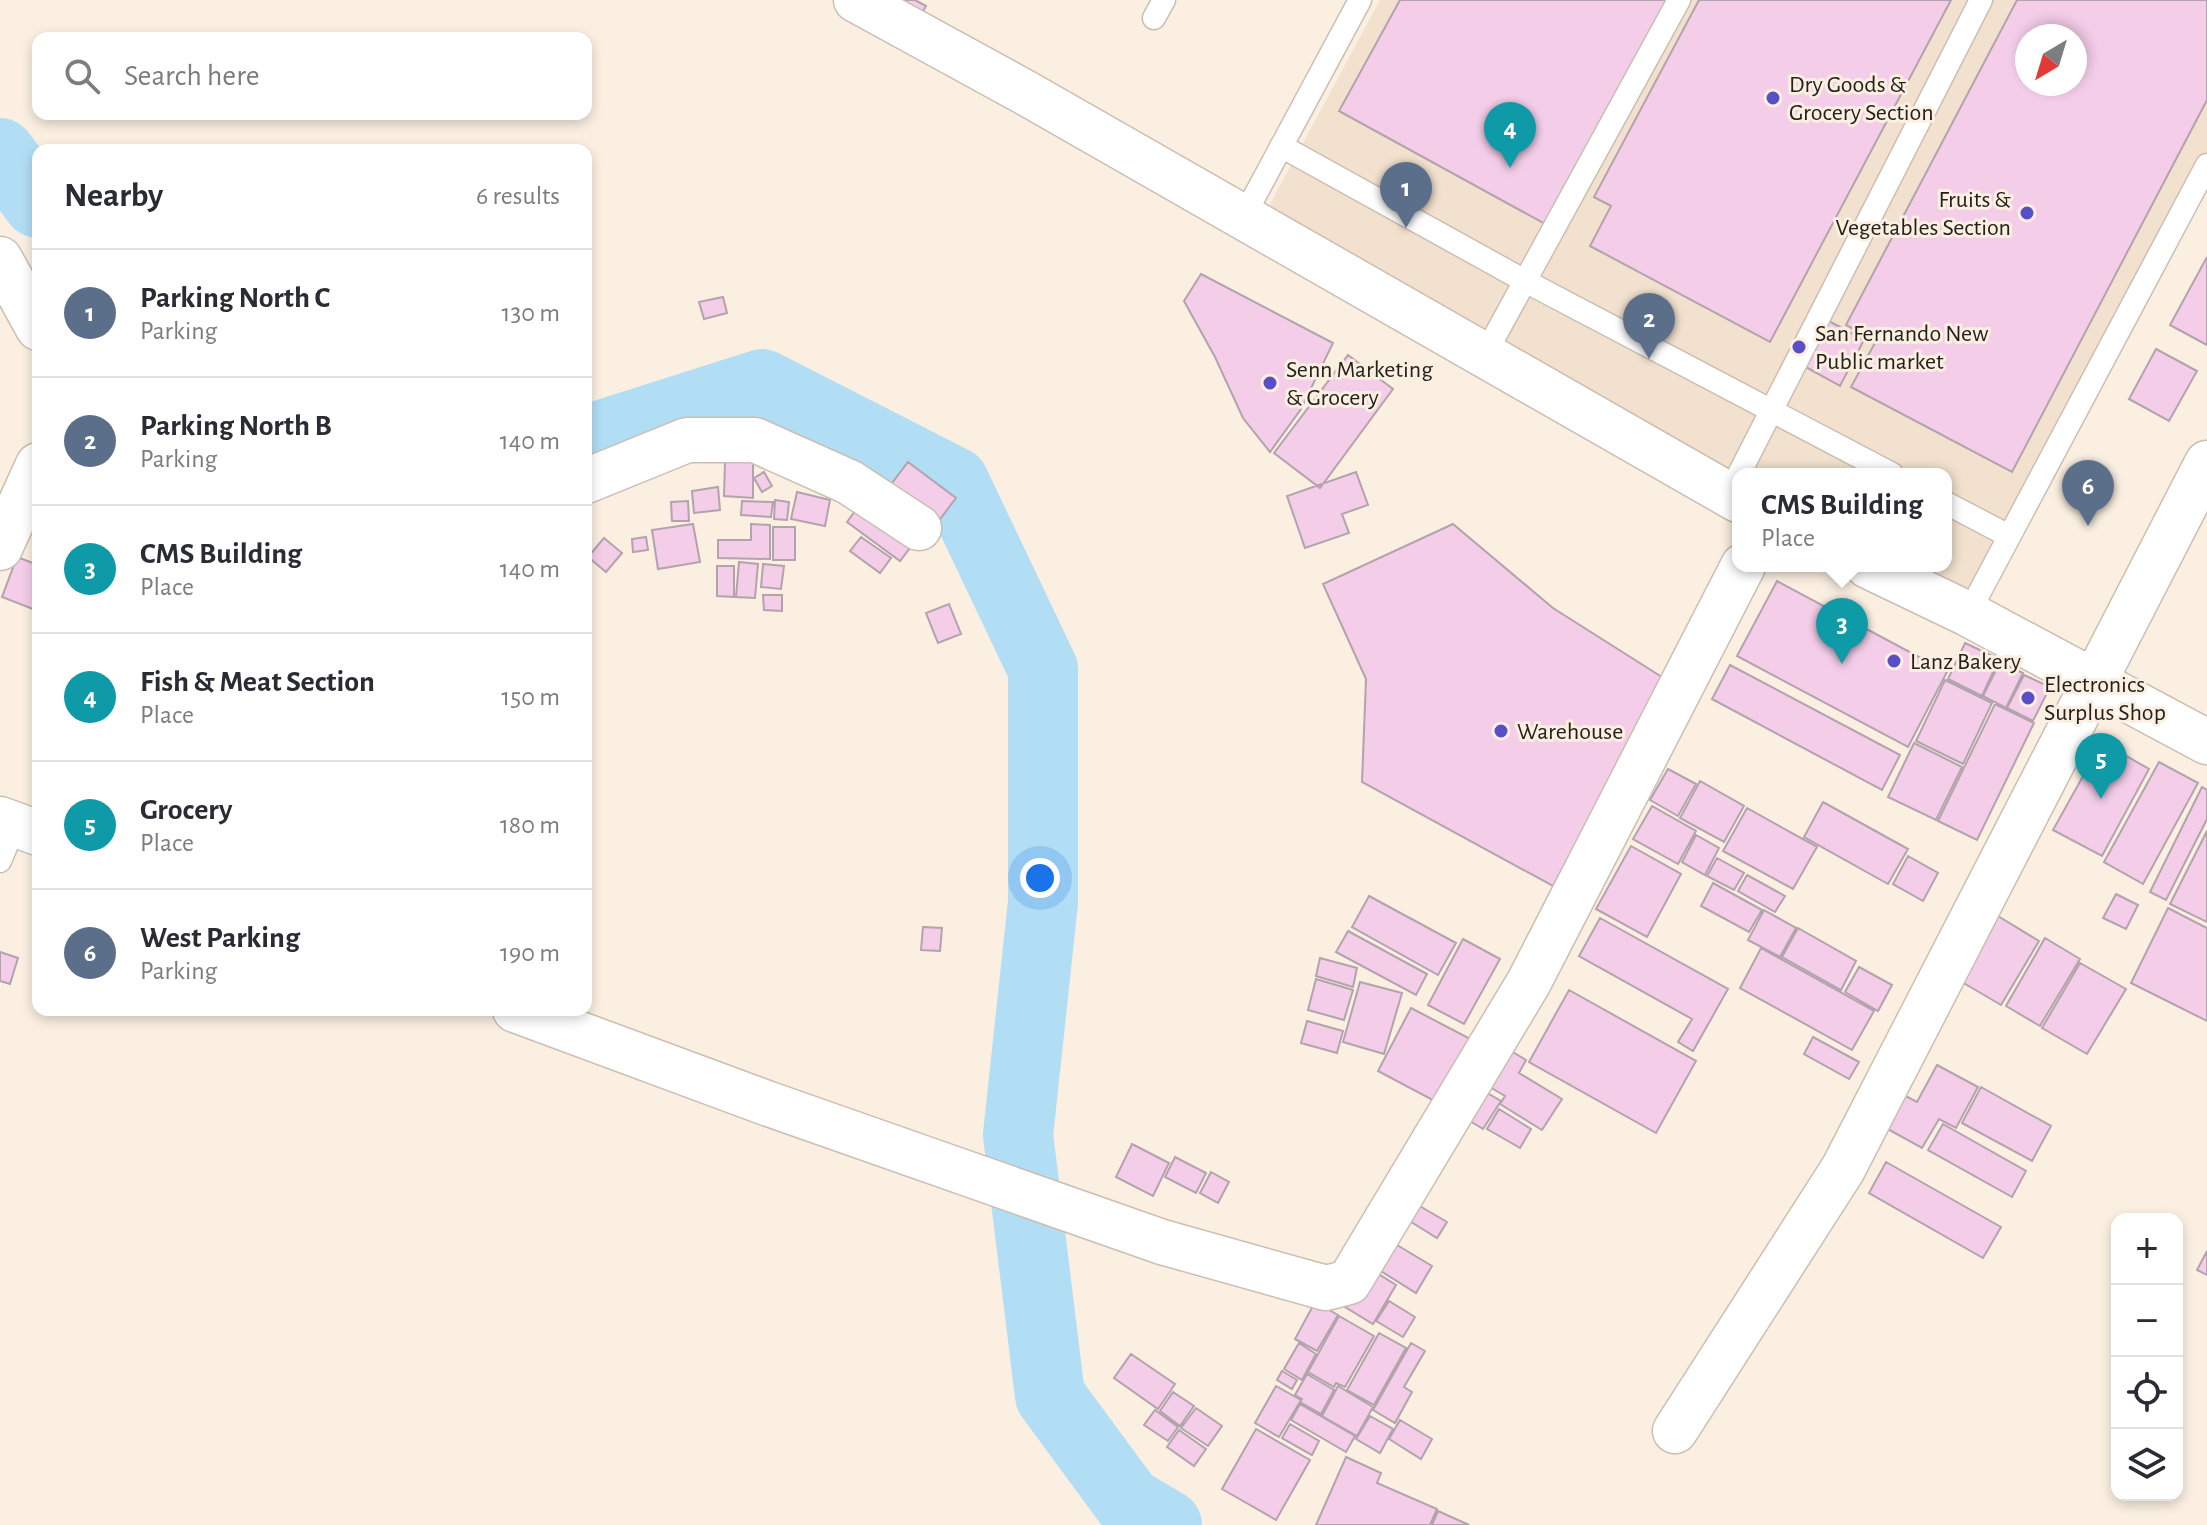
<!DOCTYPE html>
<meta charset="utf-8">
<style>
body{margin:0;font-family:"Alegreya Sans",sans-serif;background:#f7f7f7;color:#2b2b33}
.controls{position:absolute;right:24px;bottom:24px;display:grid;overflow:hidden;border-radius:16px;box-shadow:0 4px 12px #0003}
.controls button{width:72px;height:72px;display:grid;place-items:center;padding:0;border:0;border-bottom:2px solid #e1e1e2;background:#fff;color:#2b2b33;font:40px sans-serif}
.compass{position:absolute;left:2015px;top:24px;width:72px;height:72px;border-radius:50%;background:#fff;box-shadow:0 4px 12px #0003;rotate:218deg}
.you{position:absolute;left:1040px;top:878px;width:28px;height:28px;margin:-20px;border:6px solid #fff;border-radius:50%;background:#1a73e8;box-shadow:0 0 0 12px #1a73e833}
.badge{display:grid;place-items:center;width:52px;height:52px;border-radius:50%;background:#5a4ec6;color:#fff;font-size:26px;font-weight:700}
.pin{position:absolute;translate:-50% -66px;filter:drop-shadow(0 2px 4px #0008)}
.pin::after{content:'';position:absolute;top:42px;width:28px;height:24px;background:inherit;clip-path:polygon(0 0,100% 0,50% 100%)}
.popup{position:absolute;left:1732px;top:468px;width:220px;height:104px;box-sizing:border-box;display:grid;place-content:center;border-radius:16px;background:#fff;filter:drop-shadow(0 2px 6px #0005);font-size:26px;white-space:nowrap;color:#7c7c81}
.popup b{font-size:30px;color:#2b2b33}
.popup::after{content:'';position:absolute;left:50%;top:100%;margin-left:-16px;border:16px solid transparent;border-top-color:#fff}
.list{margin:0;padding:0;list-style:none}
h2{display:flex;justify-content:space-between;align-items:center;height:104px;margin:0;padding:0 32px;font-size:34px}
h2 small{font-size:26px;font-weight:400;color:#7c7c81}
.list li{display:grid;grid-template-columns:52px 1fr auto;gap:24px;align-items:center;box-sizing:border-box;height:128px;padding:0 32px;border-top:2px solid #e1e1e2}
.list b{display:block;font-size:30px;white-space:nowrap}
.list p{margin:0;font-size:26px;white-space:nowrap;color:#7c7c81}
.list em{font-size:26px;font-style:normal;color:#7c7c81}
.icon{flex:none;width:44px;height:44px;fill:none;stroke:currentColor;stroke-width:2;stroke-linecap:round;stroke-linejoin:round}
.map{position:relative;flex:none;width:2207px;height:1525px;overflow:hidden}
.search{position:absolute;background:#fff;box-shadow:0 4px 12px #0003;left:32px;top:32px;width:560px;height:88px;display:flex;align-items:center;gap:20px;box-sizing:border-box;padding:0 28px;border-radius:16px;color:#7c7c81;font-size:30px}
.panel{position:absolute;background:#fff;box-shadow:0 4px 12px #0003;left:32px;top:144px;width:560px;height:872px;border-radius:16px}
.map>svg:first-child{display:block}
.built{fill:#f2e1ce;fill-rule:evenodd}
.lines{fill:none;stroke-linecap:round;stroke-linejoin:round}
.river{stroke:#b1ddf5;stroke-width:70}
.building{fill:#f4cde9;stroke:#b2a3ad;stroke-width:2;fill-rule:evenodd}
.service-casing{stroke:#cabfb2;stroke-width:25}
.minor-casing{stroke:#cabfb2;stroke-width:47}
.service{stroke:#fff;stroke-width:22}
.minor{stroke:#fff;stroke-width:44}
.poi-dot{fill:#5a4ec6;stroke:#faefe1;stroke-width:3}
.labels{text-anchor:middle;stroke-width:6;stroke-linejoin:round;paint-order:stroke}
.poi-label{font-size:24px;fill:#24201b;stroke:#faefe1;text-anchor:start}
</style>
<div class="map">
<svg width="2207" height="1525" viewBox="0 0 2207 1525">
<rect width="100%" height="100%" fill="#faefe1"/>
<!-- built -->
<path class="built" d="M 1380,0 L 2207,0 L 2207,154 L 1966,606 L 1893,566 L 1946,566 L 1946,474 L 1738,474 L 1738,481 L 1262,219 ZM 2027,36 L 2075,36 L 2075,84 L 2027,84 Z"/>
<g class="lines">
<!-- river -->
<path class="river" d="M 0,153 L 38,203
M 586,440 L 762,384 L 954,482 L 1043,669 L 1043,902 L 1018,1135 L 1050,1396 L 1128,1502 L 1167,1525"/>
</g>
<!-- building -->
<path class="building" d="M 892,0 L 915,0 L 926,6 L 915,26 Z
M 1400,0 L 1669,0 L 1547,225 L 1339,111 Z
M 1699,0 L 1951,0 L 1770,342 L 1590,246 L 1611,206 L 1594,197 Z
M 2017,0 L 2207,0 L 2207,100 L 2012,472 L 1851,387 L 1876,341 L 1846,325 ZM 2027,36 L 2075,36 L 2075,84 L 2027,84 Z
M 2207,257 L 2207,345 L 2170,325 Z
M 1201,274 L 1333,343 L 1301,409 L 1270,452 L 1243,418 L 1215,357 L 1184,301 Z
M 723,297 L 727,313 L 704,319 L 699,302 Z
M 1825,319 L 1864,340 L 1840,386 L 1802,365 Z
M 2156,349 L 2197,371 L 2169,421 L 2129,399 Z
M 1348,355 L 1393,389 L 1320,488 L 1274,453 Z
M 725,462 L 753,462 L 753,498 L 724,496 Z
M 908,462 L 956,498 L 934,527 L 886,491 Z
M 764,472 L 772,486 L 762,492 L 754,478 Z
M 1356,472 L 1368,505 L 1342,514 L 1349,533 L 1305,548 L 1287,496 Z
M 718,487 L 720,510 L 694,513 L 692,491 Z
M 797,492 L 830,500 L 825,526 L 791,519 Z
M 775,500 L 789,502 L 787,520 L 774,519 Z
M 863,500 L 916,540 L 900,561 L 847,522 Z
M 688,501 L 689,521 L 672,521 L 671,502 Z
M 742,501 L 773,502 L 771,517 L 741,515 Z
M 693,524 L 700,562 L 658,569 L 652,530 Z
M 751,524 L 770,525 L 770,559 L 718,558 L 718,540 L 751,540 Z
M 1453,524 L 1553,608 L 1665,679 L 1553,886 L 1362,782 L 1366,679 L 1323,584 Z
M 773,527 L 795,527 L 795,560 L 773,560 Z
M 646,537 L 648,550 L 633,552 L 632,539 Z
M 861,537 L 891,558 L 880,573 L 850,551 Z
M 604,538 L 622,553 L 606,572 L 588,557 Z
M 17,557 L 38,565 L 38,611 L 2,597 Z
M 739,562 L 758,564 L 755,598 L 736,597 Z
M 763,564 L 784,566 L 781,589 L 761,587 Z
M 717,566 L 734,566 L 734,597 L 717,596 Z
M 1777,581 L 1947,672 L 1908,747 L 1737,656 Z
M 763,595 L 782,595 L 782,611 L 764,610 Z
M 949,604 L 961,634 L 938,643 L 926,613 Z
M 1965,643 L 1999,659 L 1982,696 L 1948,679 Z
M 2000,662 L 2023,673 L 2006,708 L 1983,696 Z
M 1730,665 L 1900,755 L 1882,790 L 1712,699 Z
M 2024,675 L 2050,687 L 2033,721 L 2007,708 Z
M 1945,680 L 1992,703 L 1963,764 L 1916,741 Z
M 1995,704 L 2034,723 L 1977,840 L 1938,821 Z
M 2102,742 L 2149,769 L 2102,856 L 2053,830 Z
M 1914,743 L 1962,767 L 1936,820 L 1888,797 Z
M 2159,762 L 2198,783 L 2143,884 L 2104,862 Z
M 1668,769 L 1696,784 L 1678,816 L 1650,800 Z
M 1700,781 L 1744,806 L 1724,842 L 1680,818 Z
M 2202,787 L 2207,790 L 2207,819 L 2166,900 L 2150,892 Z
M 1823,802 L 1908,849 L 1888,884 L 1804,837 Z
M 1652,806 L 1696,831 L 1678,864 L 1633,839 Z
M 1747,808 L 1817,847 L 1793,889 L 1723,851 Z
M 2207,831 L 2207,922 L 2170,904 Z
M 1696,835 L 1719,848 L 1705,875 L 1682,862 Z
M 1631,846 L 1681,874 L 1647,937 L 1596,909 Z
M 1908,856 L 1938,873 L 1923,901 L 1893,884 Z
M 1717,858 L 1744,873 L 1734,890 L 1707,876 Z
M 1747,875 L 1785,896 L 1775,912 L 1738,891 Z
M 1713,883 L 1762,910 L 1749,932 L 1701,906 Z
M 2116,894 L 2138,905 L 2126,929 L 2103,918 Z
M 1369,896 L 1456,943 L 1438,975 L 1352,927 Z
M 2168,908 L 2207,928 L 2207,1021 L 2131,983 Z
M 1764,910 L 1796,928 L 1780,957 L 1748,940 Z
M 1988,910 L 2039,941 L 2001,1005 L 1950,975 Z
M 1600,918 L 1728,989 L 1693,1051 L 1678,1042 L 1692,1019 L 1579,956 Z
M 923,927 L 942,928 L 940,951 L 921,950 Z
M 1798,928 L 1856,961 L 1841,990 L 1782,957 Z
M 1348,931 L 1427,974 L 1416,995 L 1336,952 Z
M 2045,938 L 2080,959 L 2040,1026 L 2006,1006 Z
M 1463,939 L 1500,959 L 1464,1024 L 1428,1005 Z
M 1761,948 L 1874,1011 L 1852,1050 L 1740,988 Z
M 0,952 L 18,958 L 10,984 L 0,981 Z
M 1320,958 L 1357,968 L 1353,987 L 1316,976 Z
M 2080,963 L 2126,989 L 2087,1054 L 2042,1028 Z
M 1859,967 L 1892,985 L 1878,1011 L 1845,992 Z
M 1316,979 L 1353,990 L 1344,1020 L 1308,1010 Z
M 1360,982 L 1402,993 L 1384,1054 L 1343,1042 Z
M 1569,990 L 1696,1061 L 1656,1133 L 1529,1062 Z
M 1411,1008 L 1476,1042 L 1442,1105 L 1378,1071 Z
M 1307,1021 L 1343,1031 L 1337,1053 L 1301,1043 Z
M 1813,1037 L 1859,1062 L 1849,1079 L 1804,1054 Z
M 1499,1044 L 1526,1060 L 1519,1073 L 1562,1099 L 1542,1130 L 1500,1104 L 1505,1096 L 1478,1080 Z
M 1937,1065 L 1978,1087 L 1956,1128 L 1939,1119 L 1922,1148 L 1884,1127 L 1902,1094 L 1917,1102 Z
M 1477,1087 L 1501,1101 L 1483,1129 L 1460,1115 Z
M 1981,1087 L 2051,1126 L 2032,1161 L 1962,1123 Z
M 1499,1109 L 1531,1129 L 1520,1148 L 1487,1129 Z
M 1943,1124 L 2026,1171 L 2012,1197 L 1928,1150 Z
M 1132,1144 L 1169,1163 L 1153,1196 L 1116,1177 Z
M 1175,1157 L 1206,1173 L 1196,1193 L 1165,1177 Z
M 1886,1162 L 2001,1227 L 1983,1258 L 1869,1193 Z
M 1211,1172 L 1229,1182 L 1218,1203 L 1200,1193 Z
M 1418,1205 L 1447,1222 L 1437,1238 L 1408,1220 Z
M 1392,1242 L 1432,1266 L 1416,1293 L 1376,1268 Z
M 2207,1251 L 2207,1275 L 2197,1270 Z
M 1369,1268 L 1396,1285 L 1373,1324 L 1345,1307 Z
M 1389,1301 L 1415,1317 L 1403,1337 L 1376,1321 Z
M 1315,1302 L 1338,1315 L 1317,1351 L 1295,1339 Z
M 1339,1316 L 1374,1336 L 1345,1387 L 1336,1383 L 1334,1387 L 1308,1372 Z
M 1379,1333 L 1406,1348 L 1374,1405 L 1347,1390 Z
M 1299,1343 L 1316,1354 L 1302,1380 L 1284,1369 Z
M 1411,1343 L 1425,1351 L 1404,1387 L 1412,1392 L 1395,1423 L 1373,1410 Z
M 1131,1354 L 1175,1384 L 1158,1409 L 1114,1378 Z
M 1282,1371 L 1297,1380 L 1292,1389 L 1277,1380 Z
M 1307,1374 L 1334,1390 L 1321,1414 L 1300,1402 L 1302,1399 L 1295,1395 Z
M 1276,1386 L 1301,1400 L 1279,1437 L 1255,1423 Z
M 1338,1386 L 1373,1407 L 1357,1436 L 1322,1416 Z
M 1173,1392 L 1194,1406 L 1180,1426 L 1160,1411 Z
M 1300,1404 L 1355,1436 L 1346,1452 L 1291,1420 Z
M 1196,1408 L 1222,1426 L 1208,1446 L 1181,1428 Z
M 1155,1410 L 1178,1427 L 1168,1441 L 1144,1425 Z
M 1370,1416 L 1393,1429 L 1380,1453 L 1356,1439 Z
M 1400,1420 L 1432,1439 L 1421,1459 L 1389,1439 Z
M 1290,1424 L 1319,1441 L 1312,1455 L 1282,1438 Z
M 1256,1429 L 1310,1460 L 1276,1520 L 1222,1489 Z
M 1179,1430 L 1206,1449 L 1194,1466 L 1167,1447 Z
M 1346,1457 L 1381,1473 L 1377,1483 L 1437,1509 L 1430,1525 L 1316,1525 Z
M 1438,1511 L 1469,1525 L 1432,1525 Z"/>
<g class="lines">
<defs>
<path id="service" d="M 1154,18 L 1164,0
M 1281,146 L 1525,281 L 1892,474
M 1244,216 L 1360,0
M 1485,354 L 1679,0
M 1739,474 L 1981,0
M 1946,503 L 2009,536
M 1968,614 L 2207,165
M 0,861 L 15,825"/>
<path id="minor" d="M 856,0 L 1026,93 L 1738,500
M 0,259 L 38,328
M 586,481 L 687,440 L 755,440 L 849,482 L 919,528
M 0,548 L 38,465
M 1868,566 L 1968,614 L 2207,742
M 0,819 L 38,833
M 515,1010 L 769,1104 L 1162,1242 L 1326,1288 L 1349,1282 L 1529,982 L 1743,566
M 1675,1431 L 1843,1169 L 2207,463"/>
</defs>
<!-- service casing -->
<use href="#service" class="service-casing"/>
<!-- minor casing -->
<use href="#minor" class="minor-casing"/>
<!-- service -->
<use href="#service" class="service"/>
<!-- minor -->
<use href="#minor" class="minor"/>
</g>
<!-- markers -->
<g class="poi-dot">
<circle cx="1773" cy="98" r="8"/>
<circle cx="2027" cy="213" r="8"/>
<circle cx="1799" cy="347" r="8"/>
<circle cx="1270" cy="383" r="8"/>
<circle cx="1894" cy="661" r="8"/>
<circle cx="2028" cy="698" r="8"/>
<circle cx="1501" cy="731" r="8"/>
</g>
<g class="labels">
<!-- poi labels -->
<g class="poi-label">
<text x="1789" y="92">Dry Goods &amp;<tspan x="1789" dy="28">Grocery Section</tspan></text>
<text x="2011" y="207" text-anchor="end">Fruits &amp;<tspan x="2011" dy="28">Vegetables Section</tspan></text>
<text x="1815" y="341">San Fernando New<tspan x="1815" dy="28">Public market</tspan></text>
<text x="1286" y="377">Senn Marketing<tspan x="1286" dy="28">&amp; Grocery</tspan></text>
<text x="1910" y="669">Lanz Bakery</text>
<text x="2044" y="692">Electronics<tspan x="2044" dy="28">Surplus Shop</tspan></text>
<text x="1517" y="739">Warehouse</text>
</g>
</g>
</svg>
<div class="controls">
<button>+</button>
<button>−</button>
<button><svg class="icon" aria-label="locate" viewBox="0 0 24 24"><circle cx="12" cy="12" r="6"/><path d="M12 2v4M12 18v4M2 12h4M18 12h4"/></svg></button>
<button><svg class="icon" aria-label="layers" viewBox="0 0 24 24"><path d="M12 4l9 5-9 5-9-5zM3 14l9 5 9-5"/></svg></button>
</div>
<svg class="compass" viewBox="-18 -18 36 36"><path d="M0-13l5 13h-10z" fill="#e53935"/><path d="M0 13l5-13h-10z" fill="#7c7c81"/></svg>
<div class="you"></div>
<div class="pin badge" style="left:1406px;top:228px;background:#5c6f8a">1</div>
<div class="pin badge" style="left:1649px;top:359px;background:#5c6f8a">2</div>
<div class="pin badge" style="left:1842px;top:664px;background:#0f9aa8">3</div>
<div class="popup"><b>CMS Building</b>Place</div>
<div class="pin badge" style="left:1510px;top:168px;background:#0f9aa8">4</div>
<div class="pin badge" style="left:2101px;top:799px;background:#0f9aa8">5</div>
<div class="pin badge" style="left:2088px;top:526px;background:#5c6f8a">6</div>
<div class="search"><svg class="icon" aria-label="search" viewBox="0 0 24 24"><circle cx="10" cy="10" r="6"/><path d="M15 15l6 6"/></svg>Search here</div>
<section class="panel">
<h2>Nearby<small>6 results</small></h2>
<ul class="list">
<li><span class="badge" style="background:#5c6f8a">1</span><div><b>Parking North C</b><p>Parking</p></div><em>130 m</em></li>
<li><span class="badge" style="background:#5c6f8a">2</span><div><b>Parking North B</b><p>Parking</p></div><em>140 m</em></li>
<li><span class="badge" style="background:#0f9aa8">3</span><div><b>CMS Building</b><p>Place</p></div><em>140 m</em></li>
<li><span class="badge" style="background:#0f9aa8">4</span><div><b>Fish &amp; Meat Section</b><p>Place</p></div><em>150 m</em></li>
<li><span class="badge" style="background:#0f9aa8">5</span><div><b>Grocery</b><p>Place</p></div><em>180 m</em></li>
<li><span class="badge" style="background:#5c6f8a">6</span><div><b>West Parking</b><p>Parking</p></div><em>190 m</em></li>
</ul>
</section>
</div>
